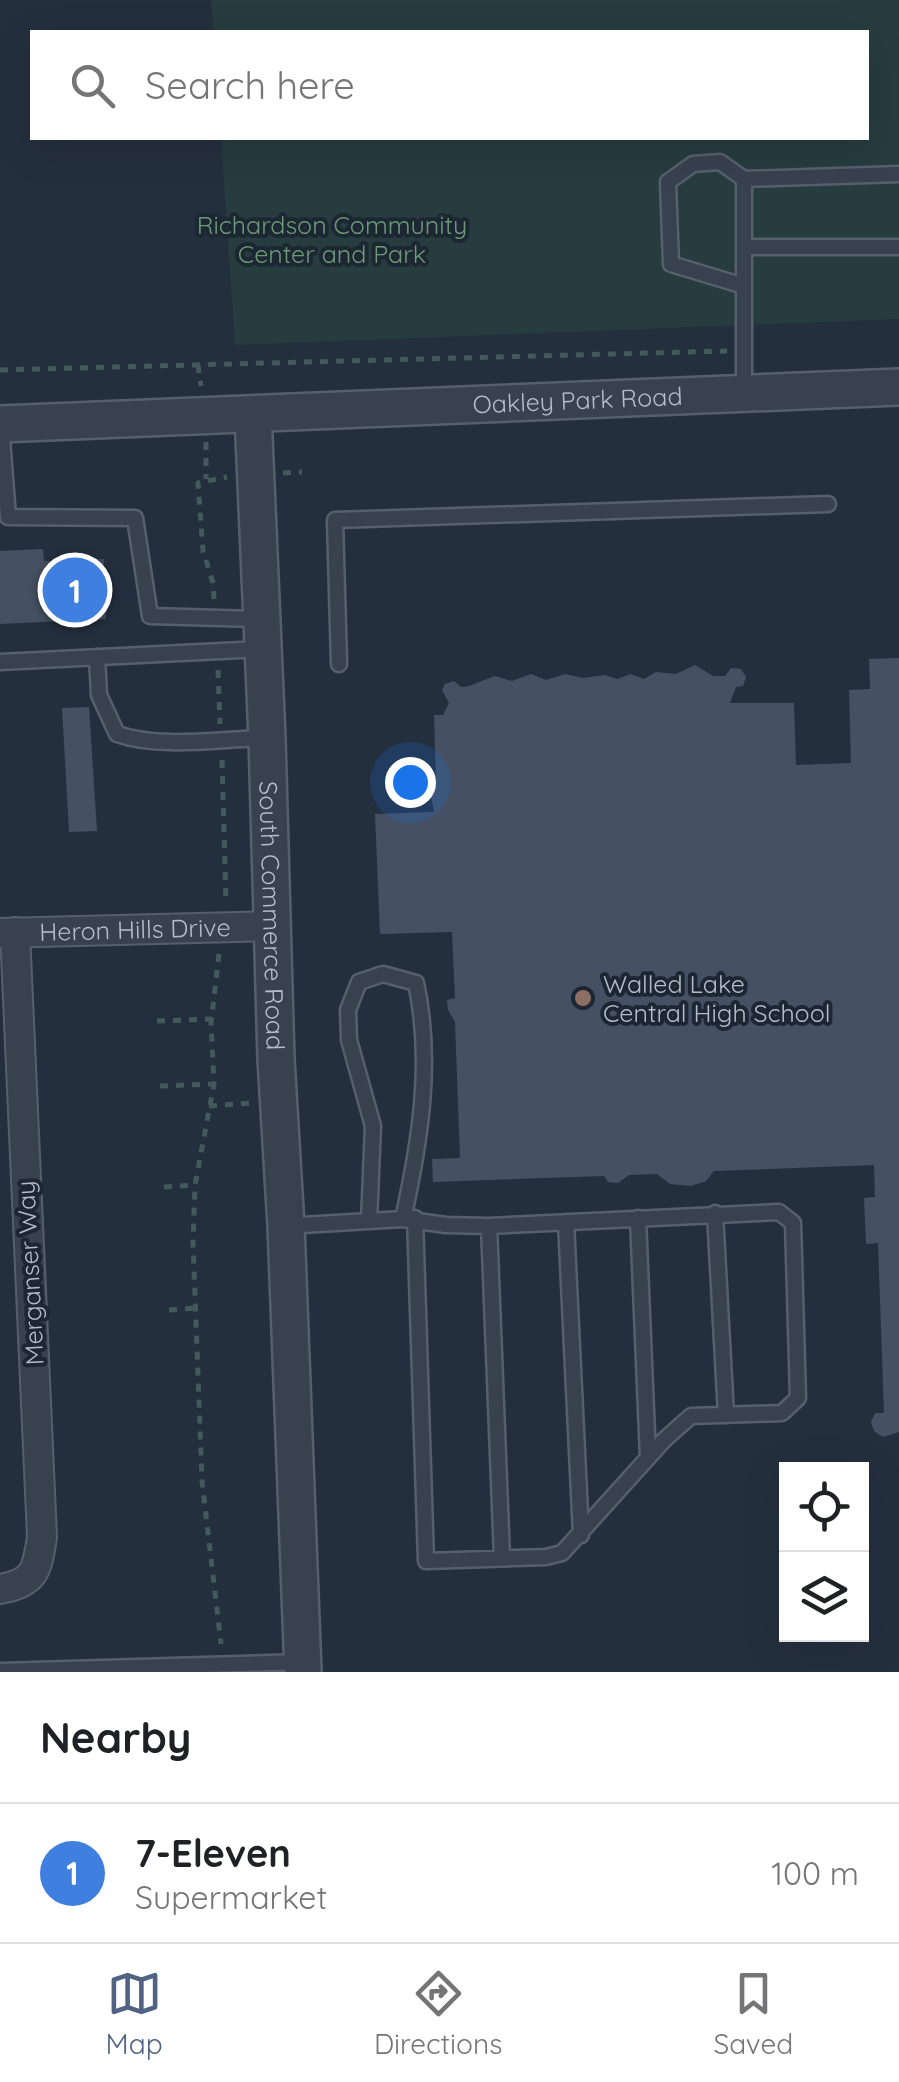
<!DOCTYPE html>
<style>
body{margin:0;font-family:Quicksand,sans-serif;background:#f2f2f2;color:#202124}
.controls{position:absolute;right:30px;bottom:30px;display:grid;overflow:hidden;border-radius:0px;box-shadow:0 10px 40px #0002}
.controls button{width:90px;height:90px;display:grid;place-items:center;padding:0;border:0;border-bottom:2px solid #e0e0e0;background:#fff;color:#202124;font:50px sans-serif}
.you{position:absolute;left:410px;top:782px;width:35px;height:35px;margin:-25px;border:8px solid #fff;border-radius:50%;background:#1a73e8;box-shadow:0 0 0 15px #1a73e833}
.badge{display:grid;place-items:center;width:65px;height:65px;border-radius:50%;background:#506383;color:#fff;font-size:32px;font-weight:700}
.pin{position:absolute;translate:-50% -50%;border:5px solid #fff;box-shadow:0 2px 10px #0006}
.list{margin:0;padding:0;list-style:none}
h2{display:flex;justify-content:space-between;align-items:center;height:130px;margin:0;padding:0 40px;font-size:42px}
h2 small{font-size:32px;font-weight:400;color:#757577}
.list li{display:grid;grid-template-columns:65px 1fr auto;gap:30px;align-items:center;box-sizing:border-box;height:140px;padding:0 40px;border-top:2px solid #e0e0e0}
.list b{display:block;font-size:38px;white-space:nowrap}
.list p{margin:0;font-size:32px;white-space:nowrap;color:#757577}
.list em{font-size:32px;font-style:normal;color:#757577}
.icon{flex:none;width:55px;height:55px;fill:none;stroke:currentColor;stroke-width:2;stroke-linecap:round;stroke-linejoin:round}
.map{position:relative;flex:none;width:899px;height:1672px;overflow:hidden}
.search{position:absolute;background:#fff;box-shadow:0 10px 40px #0002;left:30px;right:30px;top:30px;height:110px;display:flex;align-items:center;gap:25px;box-sizing:border-box;padding:0 35px;border-radius:0px;color:#757577;font-size:38px}
.sheet{height:270px;background:#fff}
nav{display:flex;justify-content:space-around;align-items:center;box-sizing:border-box;height:140px;border-top:2px solid #e0e0e0;background:#fff;font-size:28px;color:#757577}
nav a{display:grid;justify-items:center;gap:5px}
nav .on{color:#506383}
.map>svg:first-child{display:block}
.green{fill:#263c3f}
.building{fill:#455162}
.lines{fill:none;stroke-linecap:round;stroke-linejoin:round}
.service-casing{stroke:#565f6c;stroke-width:19}
.minor-casing{stroke:#565f6c;stroke-width:32}
.tertiary-casing{stroke:#565f6c;stroke-width:40}
.path{stroke:#44595c;stroke-width:5;stroke-dasharray:8 8;stroke-linecap:butt}
.service{stroke:#38414e;stroke-width:14}
.minor{stroke:#38414e;stroke-width:28}
.tertiary{stroke:#38414e;stroke-width:35}
.education-dot{fill:#8d6e63;stroke:#1d2633;stroke-width:4}
.labels{text-anchor:middle;stroke-width:8;stroke-linejoin:round;paint-order:stroke}
.park-label{font-size:25px;fill:#6b9a76;stroke:#1d2633}
.street-label{font-size:25px;fill:#b4bcc9;stroke:#1d2633}
.poi-label{font-size:25px;fill:#b4bcc9;stroke:#1d2633;text-anchor:start}
</style>
<div class="map">
<svg width="899" height="1672" viewBox="0 0 899 1672">
<rect width="100%" height="100%" fill="#242f3e"/>
<!-- green -->
<path class="green" d="M 211,0 L 899,0 L 899,319 L 235,345 L 221,138 L 866,138 L 866,32 L 213,32 Z"/>
<!-- building -->
<path class="building" d="M 43,549 L 44,561 L 104,559 L 106,619 L 0,624 L 0,551 Z
M 899,658 L 899,1432 L 883,1437 L 874,1431 L 871,1422 L 875,1413 L 884,1413 L 878,1243 L 866,1244 L 864,1198 L 875,1197 L 874,1165 L 714,1171 L 706,1181 L 691,1186 L 670,1184 L 657,1174 L 629,1175 L 618,1183 L 608,1182 L 604,1176 L 433,1182 L 432,1159 L 460,1158 L 455,1022 L 448,1010 L 447,1000 L 455,998 L 452,932 L 380,934 L 375,814 L 434,812 L 431,795 L 436,781 L 434,715 L 443,715 L 449,703 L 442,690 L 445,684 L 454,681 L 461,687 L 469,686 L 495,676 L 512,681 L 531,674 L 546,680 L 565,674 L 583,678 L 605,675 L 617,679 L 631,674 L 644,679 L 656,672 L 676,674 L 695,665 L 713,676 L 725,676 L 731,668 L 741,669 L 746,677 L 743,686 L 736,687 L 730,703 L 794,703 L 796,765 L 851,763 L 849,690 L 870,689 L 869,659 Z
M 89,707 L 97,831 L 69,832 L 62,708 Z"/>
<g class="lines">
<defs>
<path id="service" d="M 744,179 L 744,393
M 744,247 L 899,247
M 744,286 L 671,264 L 668,182 L 693,164 L 720,162 L 744,179 L 899,174
M 1,425 L 8,517 L 135,518 L 150,616 L 260,619
M 97,657 L 99,695 L 117,734 C 161,749 218,739 264,738
M 0,662 L 262,649
M 339,664 L 335,520 L 828,504
M 715,1213 L 726,1415
M 638,1218 L 648,1458
M 403,1219 L 446,1225 L 489,1226 L 779,1212 L 793,1223 L 798,1398 L 782,1413 L 691,1416 L 664,1440 L 562,1553 L 546,1557 L 426,1561 L 415,1218
M 566,1222 L 581,1535
M 286,1226 L 369,1221 L 373,1126 L 349,1040 L 348,1010 L 359,982 L 383,974 L 416,983 C 433,1061 420,1142 403,1219 L 369,1221
M 489,1226 L 502,1558
M 0,1671 L 303,1662"/>
<g id="minor">
<path id="s1" d="M 0,933 L 271,926"/>
<path d="M 0,1589 C 36,1583 37,1569 42,1537 L 15,932"/>
</g>
<g id="tertiary">
<path id="s2" d="M 253,414 L 267,738 L 276,1059 L 286,1226 L 303,1672"/>
<path id="s3" d="M 0,424 L 899,387"/>
</g>
</defs>
<!-- service casing -->
<use href="#service" class="service-casing"/>
<!-- minor casing -->
<use href="#minor" class="minor-casing"/>
<!-- tertiary casing -->
<use href="#tertiary" class="tertiary-casing"/>
<!-- path -->
<path class="path" d="M 198,365 L 201,386
M 0,370 L 727,351
M 206,442 L 206,479
M 283,473 L 302,472
M 214,599 L 213,583 L 203,551 L 198,483 L 227,477
M 218,670 L 220,724
M 222,760 L 226,903
M 219,954 L 211,1023 L 214,1084 L 195,1185 L 193,1242 L 202,1481 L 221,1644
M 157,1021 L 212,1019
M 160,1086 L 214,1084
M 209,1106 L 251,1103
M 164,1187 L 195,1185
M 169,1310 L 196,1308"/>
<!-- service -->
<use href="#service" class="service"/>
<!-- minor -->
<use href="#minor" class="minor"/>
<!-- tertiary -->
<use href="#tertiary" class="tertiary"/>
</g>
<!-- markers -->
<circle class="education-dot" cx="583" cy="998" r="10"/>
<g class="labels">
<!-- park labels -->
<g class="park-label">
<text x="332" y="234">Richardson Community<tspan x="332" dy="29">Center and Park</tspan></text>
</g>
<!-- street labels -->
<g class="street-label">
<text dy="9" stroke="none"><textPath href="#s3" startOffset="578">Oakley Park Road</textPath></text>
<text dy="9" stroke="none"><textPath href="#s2" startOffset="502">South Commerce Road</textPath></text>
<text dy="9" stroke="none"><textPath href="#s1" startOffset="135">Heron Hills Drive</textPath></text>
<text transform="translate(30 1273) rotate(-93)" y="9">Merganser Way</text>
</g>
<!-- poi labels -->
<g class="poi-label">
<text x="603" y="993">Walled Lake<tspan x="603" dy="29">Central High School</tspan></text>
</g>
</g>
</svg>
<div class="controls">
<button><svg class="icon" aria-label="locate" viewBox="0 0 24 24"><circle cx="12" cy="12" r="6"/><path d="M12 2v4M12 18v4M2 12h4M18 12h4"/></svg></button>
<button><svg class="icon" aria-label="layers" viewBox="0 0 24 24"><path d="M12 4l9 5-9 5-9-5zM3 14l9 5 9-5"/></svg></button>
</div>
<div class="you"></div>
<div class="pin badge" style="left:75px;top:590px;background:#3f7fe0">1</div>
<div class="search"><svg class="icon" aria-label="search" viewBox="0 0 24 24"><circle cx="10" cy="10" r="6"/><path d="M15 15l6 6"/></svg>Search here</div>
</div>
<section class="sheet">
<h2>Nearby<small></small></h2>
<ul class="list">
<li><span class="badge" style="background:#3f7fe0">1</span><div><b>7-Eleven</b><p>Supermarket</p></div><em>100 m</em></li>
</ul>
</section>
<nav>
<a class="on"><svg class="icon" aria-label="map" viewBox="0 0 24 24"><path d="M3 6l6-2 6 2 6-2v14l-6 2-6-2-6 2zM9 4v14M15 6v14"/></svg>Map</a>
<a><svg class="icon" aria-label="directions" viewBox="0 0 24 24"><path d="M12 3l9 9-9 9-9-9zM9 14v-3h6M13 9l2 2-2 2"/></svg>Directions</a>
<a><svg class="icon" aria-label="saved" viewBox="0 0 24 24"><path d="M7 4h10v16l-5-4-5 4z"/></svg>Saved</a>
</nav>
